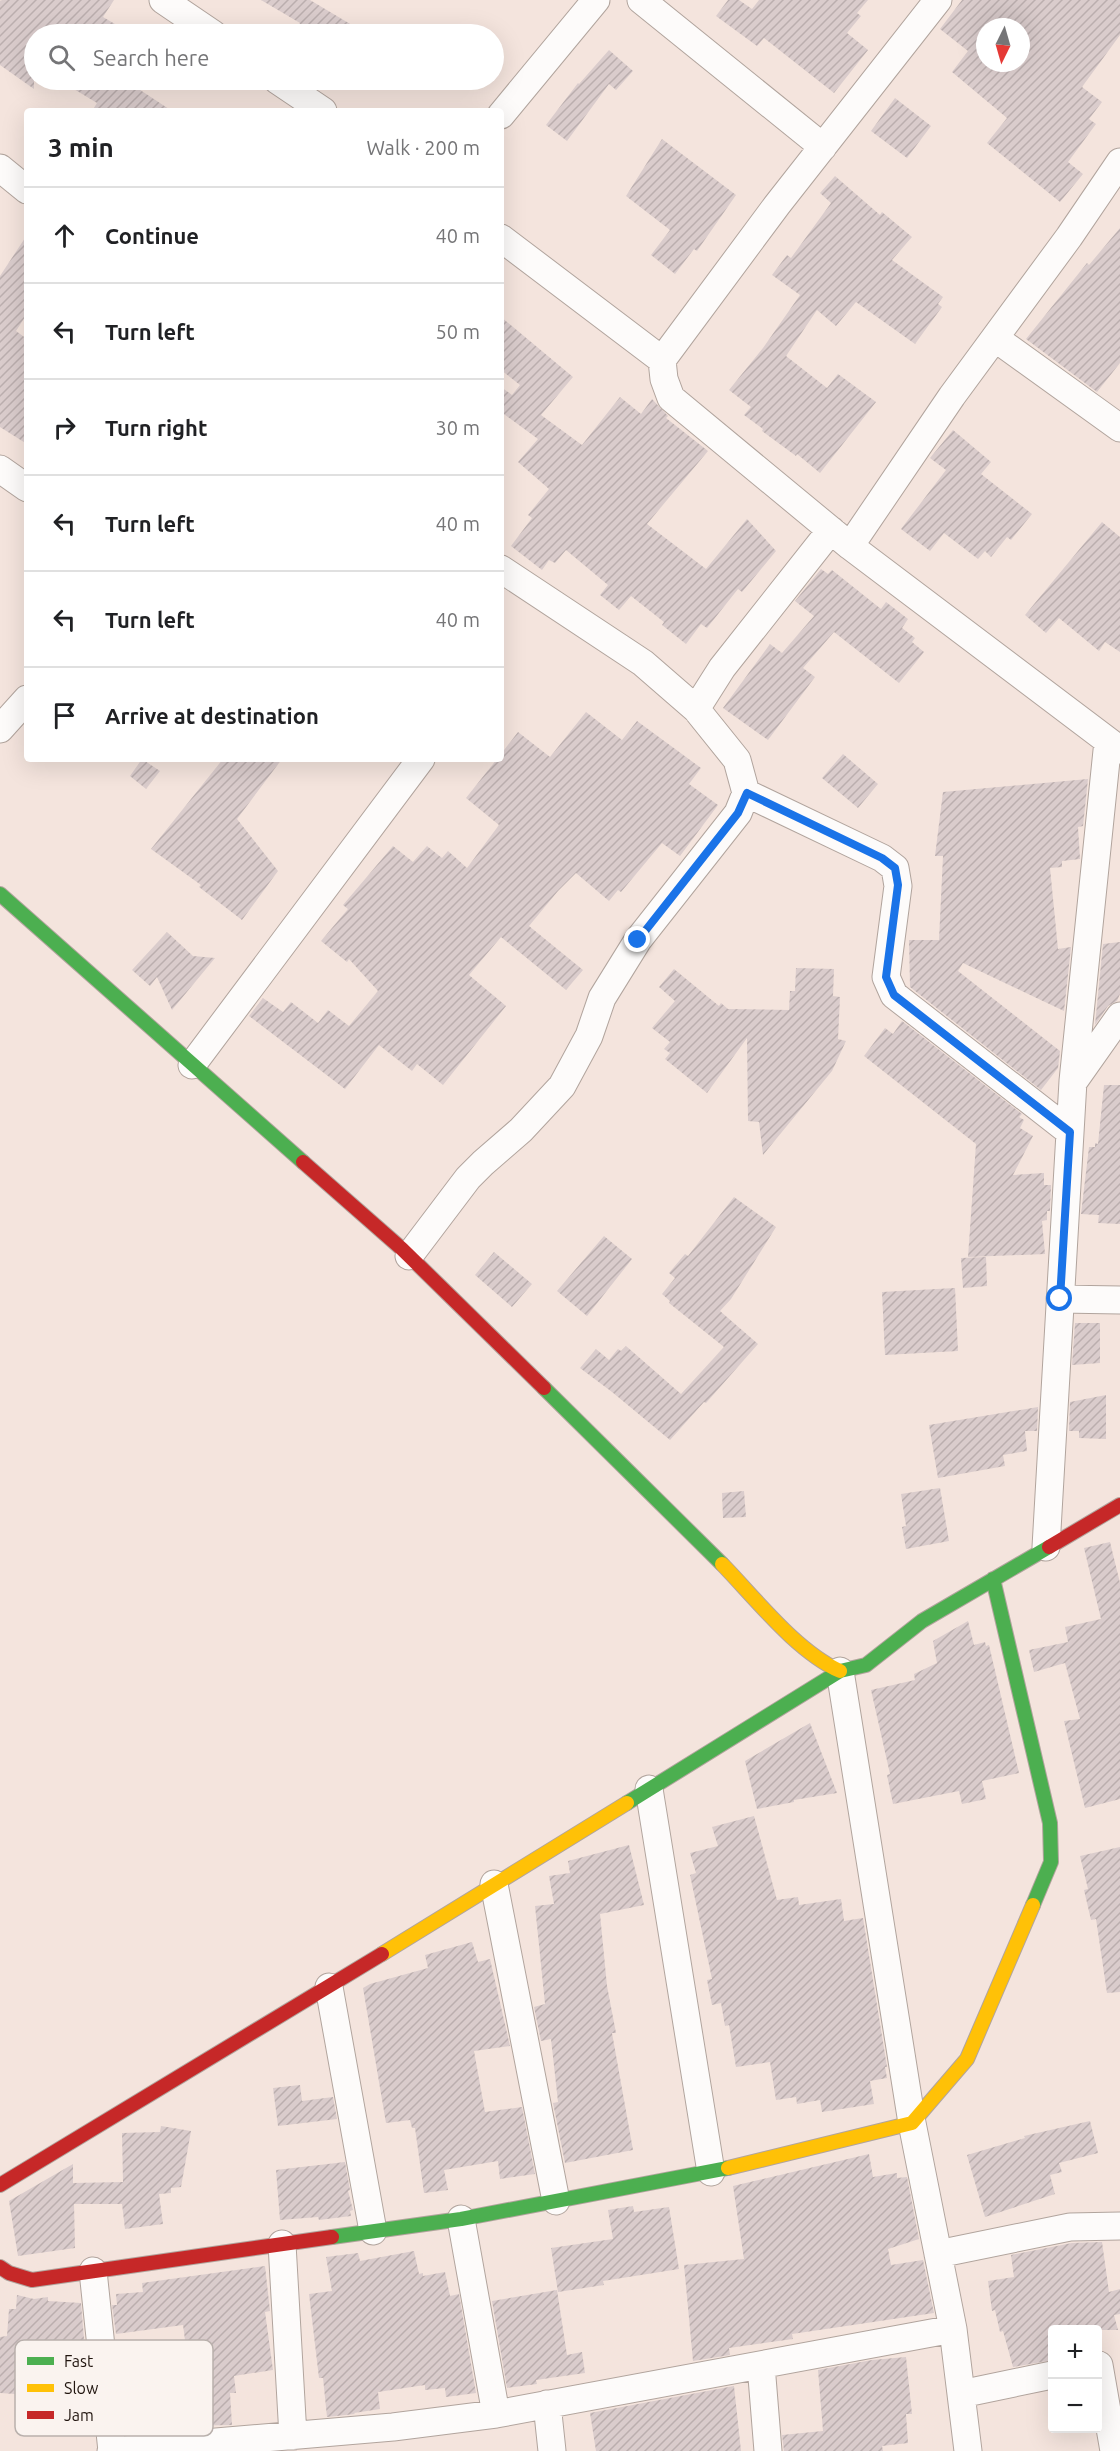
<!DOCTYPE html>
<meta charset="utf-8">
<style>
body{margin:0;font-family:Ubuntu,sans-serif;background:#f6f6f6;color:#202124}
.controls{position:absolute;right:18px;bottom:18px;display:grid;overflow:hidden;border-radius:6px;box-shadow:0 6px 24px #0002}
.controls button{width:54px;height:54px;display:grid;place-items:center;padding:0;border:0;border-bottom:2px solid #e0e0e0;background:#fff;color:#202124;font:30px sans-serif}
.compass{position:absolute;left:976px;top:18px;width:54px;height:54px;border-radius:50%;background:#fff;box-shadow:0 6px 24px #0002;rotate:185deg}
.stop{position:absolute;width:18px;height:18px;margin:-14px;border:4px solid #1a73e8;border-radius:50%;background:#fff}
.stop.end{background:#1a73e8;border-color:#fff;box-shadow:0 2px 6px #0008}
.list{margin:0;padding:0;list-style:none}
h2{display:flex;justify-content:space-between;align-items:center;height:78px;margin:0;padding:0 24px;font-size:26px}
h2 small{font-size:20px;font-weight:400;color:#757577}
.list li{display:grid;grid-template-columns:39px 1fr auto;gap:18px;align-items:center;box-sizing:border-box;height:96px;padding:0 24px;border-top:2px solid #e0e0e0}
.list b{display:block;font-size:22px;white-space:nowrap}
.list em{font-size:20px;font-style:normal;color:#757577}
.icon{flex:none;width:33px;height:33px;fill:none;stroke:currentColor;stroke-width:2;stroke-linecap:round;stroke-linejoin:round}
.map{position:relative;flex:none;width:1120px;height:2451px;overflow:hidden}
.search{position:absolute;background:#fff;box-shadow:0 6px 24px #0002;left:24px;top:24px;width:480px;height:66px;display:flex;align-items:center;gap:15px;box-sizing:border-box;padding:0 21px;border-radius:33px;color:#757577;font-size:22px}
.panel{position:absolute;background:#fff;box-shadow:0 6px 24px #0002;left:24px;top:108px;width:480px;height:654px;border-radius:6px}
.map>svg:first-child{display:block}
.building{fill:url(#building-hatch);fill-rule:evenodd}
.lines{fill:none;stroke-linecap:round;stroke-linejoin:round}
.street-casing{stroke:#b1a49d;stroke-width:29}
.fast-casing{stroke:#b1a49d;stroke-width:16}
.slow-casing{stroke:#b1a49d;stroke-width:16}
.jam-casing{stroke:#b1a49d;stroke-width:16}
.street{stroke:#fdfbfa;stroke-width:27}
.fast{stroke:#4caf50;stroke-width:14}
.slow{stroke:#ffc107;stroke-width:14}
.jam{stroke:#c62828;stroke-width:14}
.route{stroke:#1a73e8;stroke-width:8}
.key{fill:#faf3ef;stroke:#b9b0ac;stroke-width:1.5}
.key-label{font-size:16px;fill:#21150f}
</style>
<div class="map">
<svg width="1120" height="2451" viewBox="0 0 1120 2451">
<defs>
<pattern id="building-hatch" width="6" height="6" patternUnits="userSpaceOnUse" patternTransform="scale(1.5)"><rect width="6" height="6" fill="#dacccc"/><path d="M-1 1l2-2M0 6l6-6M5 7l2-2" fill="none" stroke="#bbaeae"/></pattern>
</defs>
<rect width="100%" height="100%" fill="#f4e4dd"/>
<!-- building -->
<path class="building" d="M 2,0 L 114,0 L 103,17 L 132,34 L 34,34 L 34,89 L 0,65 L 0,1 Z
M 261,0 L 310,0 L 367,34 L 293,34 L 300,23 Z
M 728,0 L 739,0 L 752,9 L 759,0 L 868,0 L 857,13 L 861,16 L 847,33 L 868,50 L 834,93 L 764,38 L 757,46 L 716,16 Z
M 962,0 L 1120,0 L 1120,35 L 1082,87 L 1102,102 L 1089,119 L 1096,124 L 1068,162 L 1083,174 L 1060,202 L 987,143 L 1007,118 L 952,72 L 968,51 L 940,29 ZM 985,27 L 1021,27 L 1021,63 L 985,63 Z
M 609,50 L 633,71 L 616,90 L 609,84 L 567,141 L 546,125 L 578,83 L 579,84 Z
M 59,80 L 125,80 L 172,111 L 92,111 L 97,103 Z
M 895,98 L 931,126 L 907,158 L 871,131 Z
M 662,139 L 736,195 L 697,251 L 694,249 L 675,274 L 651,255 L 670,230 L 626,196 Z
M 835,176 L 880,215 L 882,212 L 912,237 L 892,260 L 943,297 L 938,304 L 942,307 L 915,344 L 856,302 L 836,326 L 817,310 L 786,356 L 827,388 L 838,374 L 876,402 L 820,473 L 797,454 L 796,456 L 762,431 L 763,429 L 744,415 L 751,407 L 729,390 L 763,348 L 800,295 L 772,275 L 787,255 L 791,258 L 831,203 L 820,193 Z
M 1120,228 L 1120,363 L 1097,392 L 1026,339 L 1087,263 L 1089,265 Z
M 27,235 L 27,314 L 16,331 L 27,339 L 27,444 L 0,427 L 0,276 Z
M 501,317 L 573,377 L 541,415 L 582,445 L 620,397 L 641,414 L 652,399 L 668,416 L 666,418 L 708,451 L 647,524 L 706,569 L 747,519 L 776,551 L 742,592 L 738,589 L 707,628 L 701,624 L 686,644 L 662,625 L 664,622 L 631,596 L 619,610 L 600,595 L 608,585 L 566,550 L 555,563 L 549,560 L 542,570 L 511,546 L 532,518 L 528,515 L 549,489 L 518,462 L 538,439 L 501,412 L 501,387 L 512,395 L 520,385 L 501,370 Z
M 953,430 L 991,462 L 981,474 L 1032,514 L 1011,540 L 1007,537 L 991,557 L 985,551 L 978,559 L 944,533 L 930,551 L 901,529 L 946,470 L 930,458 Z
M 1102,522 L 1120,537 L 1120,652 L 1105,642 L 1099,651 L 1059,618 L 1046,633 L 1025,615 Z
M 821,569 L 828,574 L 832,570 L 881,609 L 886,602 L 908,619 L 902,628 L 915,638 L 912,642 L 924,652 L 899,683 L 834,632 L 803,668 L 815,677 L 768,740 L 723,708 L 770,644 L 782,653 L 814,616 L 795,601 Z
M 586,712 L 622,740 L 637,721 L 701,768 L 689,784 L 718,805 L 680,856 L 662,843 L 621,892 L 618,890 L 609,901 L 576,873 L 558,891 L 529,926 L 583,970 L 566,990 L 501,937 L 469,975 L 506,1006 L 443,1085 L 417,1064 L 412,1071 L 379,1045 L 345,1089 L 249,1016 L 263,998 L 283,1012 L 291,1002 L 318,1023 L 328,1010 L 349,1026 L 378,991 L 349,959 L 347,962 L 321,941 L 348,909 L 343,905 L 393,846 L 413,862 L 427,846 L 442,858 L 448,851 L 467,868 L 499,825 L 466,798 L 497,759 L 501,759 L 501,754 L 518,732 L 550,757 Z
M 843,754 L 878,784 L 858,808 L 822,778 Z
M 142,759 L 160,771 L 146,789 L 130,776 Z
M 223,759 L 282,759 L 237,819 L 278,871 L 242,920 L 199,887 L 201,885 L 151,849 Z
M 1088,779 L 1083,826 L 1078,827 L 1080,859 L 1062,861 L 1062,867 L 1050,868 L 1058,949 L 1071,947 L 1064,1011 L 963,963 L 958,971 L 1060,1051 L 1058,1068 L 1041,1090 L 910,987 L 909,940 L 939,940 L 943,856 L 935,856 L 943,792 Z
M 167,932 L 193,956 L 215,958 L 172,1010 L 157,977 L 150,986 L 132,970 Z
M 1120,942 L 1120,994 L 1117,1001 L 1108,1006 L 1095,1025 L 1103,944 Z
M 796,968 L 834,969 L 833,996 L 840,997 L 838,1039 L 846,1041 L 832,1071 L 763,1155 L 759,1122 L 748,1121 L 747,1038 L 707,1093 L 665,1059 L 670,1053 L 664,1049 L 670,1042 L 652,1028 L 675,1001 L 659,987 L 674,969 L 719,1006 L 721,1003 L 728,1009 L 789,1010 L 790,991 L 795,991 Z
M 902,1021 L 1022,1114 L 1019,1117 L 1024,1120 L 1020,1128 L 1033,1136 L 1013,1175 L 1044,1173 L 1044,1185 L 1051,1185 L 1050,1211 L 1047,1211 L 1047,1220 L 1042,1221 L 1045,1254 L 968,1257 L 976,1144 L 864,1056 L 885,1028 L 893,1034 Z
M 1104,1085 L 1120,1085 L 1120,1224 L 1098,1223 L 1099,1215 L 1081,1214 L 1089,1147 L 1095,1147 L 1095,1143 L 1098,1144 Z
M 734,1197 L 776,1227 L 731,1299 L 720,1311 L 758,1344 L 706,1403 L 704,1402 L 670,1440 L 612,1392 L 580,1368 L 596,1349 L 609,1360 L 618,1349 L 621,1351 L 626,1346 L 681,1394 L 724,1347 L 669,1303 L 670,1301 L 662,1294 L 675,1278 L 669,1273 L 685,1254 L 688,1256 Z
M 604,1236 L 632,1259 L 587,1316 L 557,1291 Z
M 494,1252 L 532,1284 L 512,1307 L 475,1275 Z
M 986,1257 L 987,1286 L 963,1288 L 961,1258 Z
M 955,1288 L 958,1351 L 885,1355 L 882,1292 Z
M 1075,1323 L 1100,1323 L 1100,1363 L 1072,1365 Z
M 1106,1395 L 1106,1439 L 1079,1438 L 1079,1431 L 1069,1431 L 1070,1402 Z
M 1038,1407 L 1037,1431 L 1025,1431 L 1027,1451 L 1003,1455 L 1005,1466 L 938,1478 L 929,1425 Z
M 940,1488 L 949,1541 L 906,1549 L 902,1527 L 906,1526 L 901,1494 Z
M 744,1491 L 746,1517 L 723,1518 L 722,1493 Z
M 1110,1542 L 1120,1583 L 1120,1799 L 1085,1808 L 1064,1721 L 1080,1719 L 1065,1663 L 1034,1672 L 1029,1650 L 1068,1642 L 1065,1627 L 1101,1619 L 1084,1548 Z
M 968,1621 L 974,1645 L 985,1642 L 986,1646 L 989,1645 L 1019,1773 L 982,1781 L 986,1799 L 962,1804 L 959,1791 L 893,1804 L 887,1775 L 890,1774 L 871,1690 L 915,1680 L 914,1674 L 937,1663 L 933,1641 Z
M 810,1723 L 837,1793 L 794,1800 L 794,1802 L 757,1809 L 745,1761 Z
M 754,1816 L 777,1900 L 798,1897 L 799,1905 L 841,1899 L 844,1921 L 863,1918 L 887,2067 L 885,2067 L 887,2078 L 870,2081 L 874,2104 L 822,2112 L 820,2100 L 797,2104 L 796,2097 L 776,2100 L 770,2062 L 736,2067 L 729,2025 L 725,2026 L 721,2003 L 712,2005 L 707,1980 L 712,1979 L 690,1875 L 696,1873 L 690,1853 L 718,1846 L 712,1827 Z
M 629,1845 L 644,1905 L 600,1914 L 607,1986 L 616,2033 L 612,2033 L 633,2150 L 565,2163 L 553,2103 L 558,2102 L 551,2039 L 541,2041 L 534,2007 L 545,2004 L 535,1906 L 554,1904 L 549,1876 L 570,1873 L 568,1861 Z
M 1120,1847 L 1120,1992 L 1107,1993 L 1096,1919 L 1091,1920 L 1084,1890 L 1088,1889 L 1080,1856 Z
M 472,1942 L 478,1962 L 490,1959 L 510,2046 L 474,2051 L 485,2112 L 522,2107 L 535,2174 L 500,2179 L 498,2161 L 444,2170 L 448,2190 L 424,2193 L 415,2128 L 412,2128 L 410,2120 L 386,2123 L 363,1988 L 370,1984 L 428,1968 L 425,1955 Z
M 300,2085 L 302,2101 L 333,2097 L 337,2119 L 278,2126 L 273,2088 Z
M 1090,2121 L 1098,2153 L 1059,2163 L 1062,2172 L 1050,2175 L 1055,2194 L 985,2217 L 967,2155 L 1025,2138 L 1024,2136 Z
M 161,2126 L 191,2131 L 181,2187 L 171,2188 L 171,2193 L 159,2194 L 163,2224 L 125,2229 L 122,2204 L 74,2204 L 75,2248 L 18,2256 L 9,2201 L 73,2164 L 73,2183 L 123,2182 L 122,2133 L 160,2132 Z
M 869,2154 L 873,2177 L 897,2173 L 897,2178 L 907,2177 L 919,2239 L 888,2249 L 891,2265 L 923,2260 L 934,2313 L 792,2334 L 793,2339 L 729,2348 L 730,2355 L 693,2361 L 684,2265 L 744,2259 L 733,2186 Z
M 345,2162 L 350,2190 L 348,2191 L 353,2210 L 350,2211 L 351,2216 L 319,2220 L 318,2217 L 280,2220 L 276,2170 Z
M 633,2206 L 634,2212 L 669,2207 L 679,2269 L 603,2281 L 604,2285 L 558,2292 L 551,2248 L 613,2239 L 608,2210 Z
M 1102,2242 L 1109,2292 L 1120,2289 L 1120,2314 L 1114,2315 L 1118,2330 L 1053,2330 L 1053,2360 L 1013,2367 L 1003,2331 L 1000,2332 L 995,2310 L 992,2311 L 988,2281 L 1014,2277 L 1011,2255 L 1072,2243 Z
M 414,2251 L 419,2274 L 423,2273 L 423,2276 L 445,2272 L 450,2296 L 459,2294 L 476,2393 L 446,2397 L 445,2388 L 425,2390 L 425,2385 L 378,2392 L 380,2409 L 354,2413 L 355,2414 L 327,2417 L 323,2378 L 319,2378 L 309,2294 L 332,2291 L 326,2257 L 358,2253 L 360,2261 Z
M 265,2266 L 270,2311 L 265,2312 L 273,2370 L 234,2376 L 236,2393 L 230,2393 L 232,2425 L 177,2426 L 175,2419 L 128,2426 L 125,2423 L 122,2397 L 191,2385 L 183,2325 L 116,2334 L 112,2305 L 117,2305 L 116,2294 L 143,2292 L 142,2283 Z
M 557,2290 L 567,2355 L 582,2352 L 585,2373 L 536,2380 L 537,2384 L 507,2388 L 492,2301 Z
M 17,2295 L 34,2299 L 48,2297 L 48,2301 L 81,2303 L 84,2339 L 84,2403 L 91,2402 L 93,2421 L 49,2418 L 49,2409 L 82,2403 L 44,2399 L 45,2396 L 0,2393 L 0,2337 L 7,2336 L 9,2309 L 16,2309 Z
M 906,2357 L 912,2414 L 906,2414 L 908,2443 L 882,2446 L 883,2451 L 784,2451 L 782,2435 L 823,2431 L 818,2370 L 872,2360 Z
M 734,2386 L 741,2451 L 596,2451 L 590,2413 Z"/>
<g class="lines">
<defs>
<path id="street" d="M 163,0 L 213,34
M 641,0 L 823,147
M 938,0 L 777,205 L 662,360 L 664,379 L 671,398 L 850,546 L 1120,750
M 277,80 L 323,111
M 501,115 L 596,0
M 0,168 L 27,190
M 501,238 L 662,360
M 995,338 L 1120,428
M 0,469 L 27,488
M 850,546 L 952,396 L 1069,237 L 1120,162
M 696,709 L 722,668 L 831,530
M 0,729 L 27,699
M 746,793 L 882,858 L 895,868 L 898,886 L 886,977 L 894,995 L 1070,1132
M 192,1065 L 421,759
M 1074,1081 L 1120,1016
M 409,1256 L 468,1178 L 483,1163 L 521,1130 L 562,1086 L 589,1036 L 602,998 L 638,940 L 738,813 L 746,793 L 737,760 L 696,709 L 643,663 L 501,569
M 1060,1299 L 1120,1300
M 1046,1547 L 1073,1081 L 1108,741
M 840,1671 L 912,2123 L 953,2329 L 968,2451
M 649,1789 L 711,2172
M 494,1884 L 556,2201
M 329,1987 L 373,2231
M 461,2219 L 496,2414
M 282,2244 L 293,2436
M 938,2254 L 1070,2227 L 1120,2226
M 93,2271 L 112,2451
M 761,2365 L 768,2451
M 1099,2365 L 1114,2451
M 961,2394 L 1052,2375
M 547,2404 L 552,2451
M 111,2451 L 393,2427 L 496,2414 L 953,2329"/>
<path id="fast" d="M 0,894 L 303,1162
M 544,1388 L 722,1564
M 993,1579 L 1050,1823 L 1051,1862 L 1033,1905
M 627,1803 L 840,1671 L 866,1665 L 922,1621 L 1049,1547
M 332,2237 L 461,2219 L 728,2168"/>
<path id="slow" d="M 722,1564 C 756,1599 796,1651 840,1671
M 382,1954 L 627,1803
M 728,2168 L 912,2123 L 967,2059 L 1033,1905"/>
<path id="jam" d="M 303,1162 L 402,1249 L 544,1388
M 1049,1547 L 1120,1505
M 0,2185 L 382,1954
M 0,2267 L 9,2273 L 32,2280 L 332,2237"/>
</defs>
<!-- street casing -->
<use href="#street" class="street-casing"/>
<!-- fast casing -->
<use href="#fast" class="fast-casing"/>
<!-- slow casing -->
<use href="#slow" class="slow-casing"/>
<!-- jam casing -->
<use href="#jam" class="jam-casing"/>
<!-- street -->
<use href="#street" class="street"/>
<!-- fast -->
<use href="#fast" class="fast"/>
<!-- slow -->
<use href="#slow" class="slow"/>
<!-- jam -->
<use href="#jam" class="jam"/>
</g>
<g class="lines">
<!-- route -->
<path class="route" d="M 638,940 L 738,813 L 747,793 L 882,858 L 895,868 L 898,885 L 886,977 L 894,995 L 1070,1132 L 1060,1299"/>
</g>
<!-- legend -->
<rect x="15" y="2340" width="198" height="96" rx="9" class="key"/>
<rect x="27" y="2357" width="27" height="8" fill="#4caf50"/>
<rect x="27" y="2384" width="27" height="8" fill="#ffc107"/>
<rect x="27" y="2411" width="27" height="8" fill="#c62828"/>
<g class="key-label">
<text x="64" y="2367">Fast</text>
<text x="64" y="2394">Slow</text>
<text x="64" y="2421">Jam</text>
</g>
</svg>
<div class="controls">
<button>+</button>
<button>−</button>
</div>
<svg class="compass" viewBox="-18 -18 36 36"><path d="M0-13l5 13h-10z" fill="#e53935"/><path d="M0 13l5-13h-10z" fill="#757577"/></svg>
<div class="stop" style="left:1060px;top:1299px"></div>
<div class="stop end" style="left:638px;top:940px"></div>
<div class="search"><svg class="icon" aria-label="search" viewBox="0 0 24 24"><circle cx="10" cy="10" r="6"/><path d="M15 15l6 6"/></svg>Search here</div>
<section class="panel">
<h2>3 min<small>Walk · 200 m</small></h2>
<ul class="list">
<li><svg class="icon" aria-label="ahead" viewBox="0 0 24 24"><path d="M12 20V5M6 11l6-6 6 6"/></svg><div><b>Continue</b></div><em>40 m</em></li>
<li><svg class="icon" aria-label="left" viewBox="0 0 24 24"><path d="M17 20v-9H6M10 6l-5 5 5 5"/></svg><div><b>Turn left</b></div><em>50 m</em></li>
<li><svg class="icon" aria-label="right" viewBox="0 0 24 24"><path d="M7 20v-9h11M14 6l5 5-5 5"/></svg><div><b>Turn right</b></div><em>30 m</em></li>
<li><svg class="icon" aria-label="left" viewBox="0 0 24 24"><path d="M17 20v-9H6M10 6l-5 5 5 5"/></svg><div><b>Turn left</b></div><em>40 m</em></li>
<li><svg class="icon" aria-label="left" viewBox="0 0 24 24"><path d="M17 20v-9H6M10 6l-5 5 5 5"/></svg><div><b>Turn left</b></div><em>40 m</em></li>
<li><svg class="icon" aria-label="arrive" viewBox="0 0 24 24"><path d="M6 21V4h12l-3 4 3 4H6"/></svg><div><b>Arrive at destination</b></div></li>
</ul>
</section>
</div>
